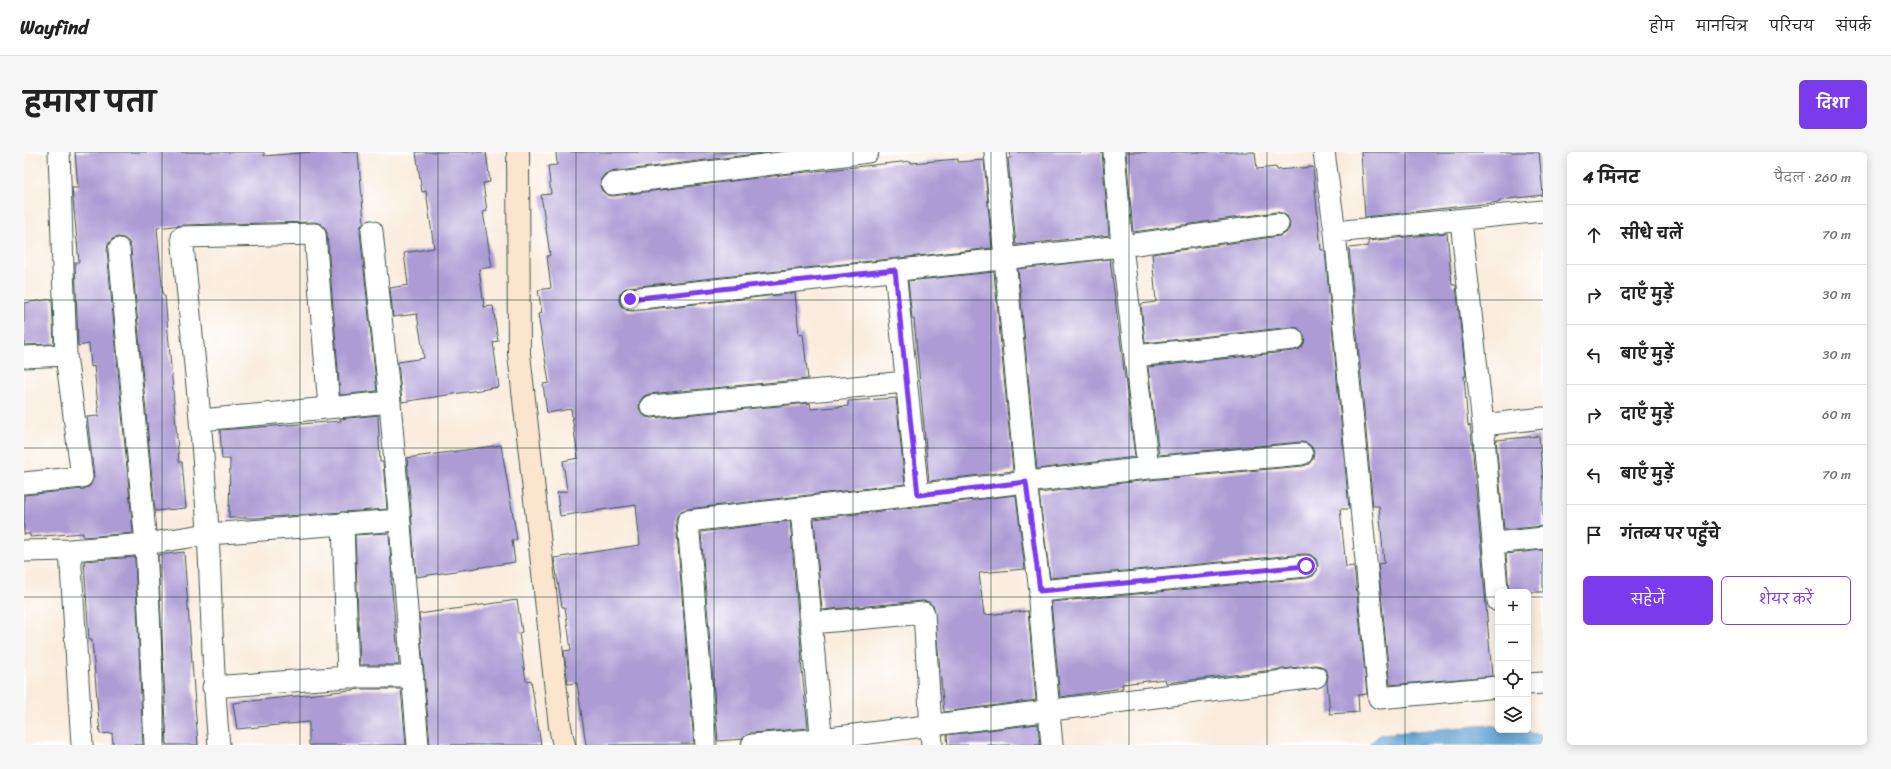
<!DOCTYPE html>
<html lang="hi">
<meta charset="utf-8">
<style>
body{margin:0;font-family:Sriracha,"Playpen Sans Deva",sans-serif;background:#f6f6f6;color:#222}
.controls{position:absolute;right:12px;bottom:12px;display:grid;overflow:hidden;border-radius:6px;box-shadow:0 2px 10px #0003}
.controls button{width:36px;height:36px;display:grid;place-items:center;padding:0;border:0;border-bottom:1px solid #e0e0e0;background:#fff;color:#222;font:20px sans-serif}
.stop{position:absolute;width:12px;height:12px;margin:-9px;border:3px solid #7c3aed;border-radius:50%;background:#fff}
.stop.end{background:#7c3aed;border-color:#fff;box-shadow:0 1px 4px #0008}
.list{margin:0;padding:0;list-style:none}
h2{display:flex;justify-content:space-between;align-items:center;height:52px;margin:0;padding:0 16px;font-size:17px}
h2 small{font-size:13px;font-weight:400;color:#767676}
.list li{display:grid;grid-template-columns:26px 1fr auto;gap:12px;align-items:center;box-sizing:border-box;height:60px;padding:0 16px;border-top:1px solid #e0e0e0}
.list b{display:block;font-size:15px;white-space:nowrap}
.list em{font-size:13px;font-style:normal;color:#767676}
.actions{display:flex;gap:8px;padding:12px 16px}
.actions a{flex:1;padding:9px 0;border:1px solid #7c3aed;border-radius:6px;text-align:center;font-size:14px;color:#7c3aed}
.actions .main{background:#7c3aed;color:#fff}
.icon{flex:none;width:22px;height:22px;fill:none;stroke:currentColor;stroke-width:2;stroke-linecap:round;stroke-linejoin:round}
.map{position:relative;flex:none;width:1519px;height:593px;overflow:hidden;border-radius:6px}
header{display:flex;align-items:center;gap:24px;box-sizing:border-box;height:56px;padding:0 20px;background:#fff;border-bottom:1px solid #e0e0e0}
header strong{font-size:19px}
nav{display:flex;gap:22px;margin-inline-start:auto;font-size:14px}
.intro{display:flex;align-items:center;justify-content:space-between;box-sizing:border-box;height:96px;padding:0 24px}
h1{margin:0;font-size:28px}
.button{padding:10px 18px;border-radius:6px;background:#7c3aed;color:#fff;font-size:14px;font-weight:700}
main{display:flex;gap:24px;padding:0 24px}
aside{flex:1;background:#fff;border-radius:6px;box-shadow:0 2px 10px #0003}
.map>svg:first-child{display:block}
.water{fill:#5da1d1;stroke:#3e6f82}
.building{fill:#ac9bd4}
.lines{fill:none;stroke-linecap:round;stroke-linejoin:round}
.street-casing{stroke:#40574d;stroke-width:23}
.secondary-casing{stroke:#40574d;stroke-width:24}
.street{stroke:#fff;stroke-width:21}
.secondary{stroke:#fce5cf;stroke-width:22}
.route{stroke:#7c3aed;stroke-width:5}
.grid{fill:none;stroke:#1f3d34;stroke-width:1;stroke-opacity:0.55}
</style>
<header>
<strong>Wayfind</strong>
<nav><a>होम</a><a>मानचित्र</a><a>परिचय</a><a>संपर्क</a></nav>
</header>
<div class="intro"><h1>हमारा पता</h1><a class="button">दिशा</a></div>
<main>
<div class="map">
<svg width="1519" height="593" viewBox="0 0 1519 593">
<rect width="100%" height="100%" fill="#fff"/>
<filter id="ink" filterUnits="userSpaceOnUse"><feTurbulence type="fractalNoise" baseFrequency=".025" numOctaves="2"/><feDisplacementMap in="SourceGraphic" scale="8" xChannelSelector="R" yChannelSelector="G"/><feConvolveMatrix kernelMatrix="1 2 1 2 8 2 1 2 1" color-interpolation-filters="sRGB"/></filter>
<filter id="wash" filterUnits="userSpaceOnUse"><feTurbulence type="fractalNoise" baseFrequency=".012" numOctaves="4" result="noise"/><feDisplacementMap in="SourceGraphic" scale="16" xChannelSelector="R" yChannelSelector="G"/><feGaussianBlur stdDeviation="0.9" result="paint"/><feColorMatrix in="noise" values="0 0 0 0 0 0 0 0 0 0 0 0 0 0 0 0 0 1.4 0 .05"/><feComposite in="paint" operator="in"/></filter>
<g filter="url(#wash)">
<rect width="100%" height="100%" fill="#faecdd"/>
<!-- water -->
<path class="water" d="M 1465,573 L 1474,575 L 1474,578 L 1490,578 L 1519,583 L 1519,593 L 1344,593 L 1357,582 Z"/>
<g id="blocks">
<!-- building -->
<path class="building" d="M 51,0 L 240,0 L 240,4 L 289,0 L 334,0 L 340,70 L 337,74 L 336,80 L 353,239 L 316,243 L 303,81 L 301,76 L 297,72 L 291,70 L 195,72 L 158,73 L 133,76 L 139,144 L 141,144 L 155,310 L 158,310 L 162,356 L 131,359 L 107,96 L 105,90 L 100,86 L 94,85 L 88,87 L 84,92 L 83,98 L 109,381 L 59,385 L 59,381 L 6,385 L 6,382 L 0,382 L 0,343 L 60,337 L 66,334 L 70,324 L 63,265 L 75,264 L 70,214 L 67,215 L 65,192 L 54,194 L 51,110 L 55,110 L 48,36 L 54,36 Z
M 392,0 L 462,0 L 466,30 L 459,31 L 463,59 L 459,60 L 468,115 L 455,117 L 460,155 L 469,154 L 474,189 L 469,190 L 475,235 L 378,250 L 374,210 L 400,206 L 393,162 L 369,165 L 366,136 L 384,133 L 380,101 L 410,96 L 402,39 L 398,40 Z
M 532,0 L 747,0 L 586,20 L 581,22 L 577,27 L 576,34 L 578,39 L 583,43 L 589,44 L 765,22 L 887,9 L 887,11 L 934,7 L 934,10 L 960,8 L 968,96 L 606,135 L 600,137 L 596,142 L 595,148 L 597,154 L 602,158 L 608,159 L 771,141 L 775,183 L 779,182 L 784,227 L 625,242 L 620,244 L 616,249 L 615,255 L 617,261 L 622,265 L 628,266 L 786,251 L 787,257 L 824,254 L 824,249 L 872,246 L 881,332 L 663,357 L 657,359 L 653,364 L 652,370 L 670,592 L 562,593 L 553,531 L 544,532 L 540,499 L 547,498 L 541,455 L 538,455 L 530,406 L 616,393 L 612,353 L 536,364 L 533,341 L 543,339 L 539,309 L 554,306 L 547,257 L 523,261 L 519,232 L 525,231 L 514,162 L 518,161 L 514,138 L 527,136 L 523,104 L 526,103 L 517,43 L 527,42 L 524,14 L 533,13 Z
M 986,0 L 1078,0 L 1085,83 L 992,93 L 984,6 L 987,6 Z
M 1102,0 L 1231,0 L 1233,17 L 1252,15 L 1253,18 L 1289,15 L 1297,98 L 1301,98 L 1325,357 L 1316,357 L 1322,415 L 1330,414 L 1343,542 L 1334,543 L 1335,560 L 1306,562 L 1303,530 L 1304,523 L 1301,517 L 1297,514 L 1291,513 L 1142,531 L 1141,527 L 1098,532 L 1099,536 L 1036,545 L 1027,450 L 1283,426 L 1289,424 L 1293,419 L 1294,413 L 1292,407 L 1287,403 L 1281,402 L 1026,426 L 1015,341 L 1125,328 L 1279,314 L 1285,312 L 1289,307 L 1290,301 L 1288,295 L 1283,291 L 1277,290 L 1135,303 L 1124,215 L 1270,199 L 1276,197 L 1280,192 L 1281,185 L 1279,180 L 1274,176 L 1268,175 L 1121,191 L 1117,152 L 1132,150 L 1128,102 L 1256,84 L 1262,81 L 1265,77 L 1266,71 L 1263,64 L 1258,61 L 1252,60 L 1109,80 Z
M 1337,0 L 1515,0 L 1519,43 L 1476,48 L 1476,50 L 1341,65 Z
M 1423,81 L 1428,133 L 1432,133 L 1442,224 L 1440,224 L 1444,274 L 1446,273 L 1448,290 L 1468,524 L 1366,533 L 1354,412 L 1360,411 L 1355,354 L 1349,354 L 1325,96 L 1344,94 L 1344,89 Z
M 1086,107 L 1111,305 L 1013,317 L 994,117 Z
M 970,120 L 989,319 L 905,329 L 890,167 L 888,167 L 884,129 Z
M 28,147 L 30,192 L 0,193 L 0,151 Z
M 354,263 L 356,310 L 359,310 L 363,357 L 232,366 L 205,366 L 206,307 L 198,307 L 196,278 L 317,269 L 316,267 Z
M 1515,284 L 1519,328 L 1519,374 L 1480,378 L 1472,288 Z
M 477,293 L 493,387 L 488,388 L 491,410 L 392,425 L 383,306 Z
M 992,343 L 1001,417 L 955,421 L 960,463 L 1004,459 L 1012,548 L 920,560 L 910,455 L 905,450 L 899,449 L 798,458 L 790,367 Z
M 766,369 L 778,509 L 777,509 L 784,576 L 727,581 L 718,587 L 694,589 L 677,380 Z
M 365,381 L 368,428 L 367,428 L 375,513 L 336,513 L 331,383 Z
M 1519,398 L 1519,440 L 1485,440 L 1482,402 Z
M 160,400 L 174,593 L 143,593 L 134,403 Z
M 111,405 L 119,593 L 89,593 L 88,581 L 76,582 L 68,488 L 65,488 L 60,409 Z
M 493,448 L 498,480 L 495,481 L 502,529 L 507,528 L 517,593 L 406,593 L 395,462 Z
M 337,537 L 377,537 L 382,593 L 285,593 L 285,570 L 213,577 L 209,551 Z
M 1014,572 L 1016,593 L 924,593 L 923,583 Z"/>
</g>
</g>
<g filter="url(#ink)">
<use href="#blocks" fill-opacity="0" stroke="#40574d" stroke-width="1"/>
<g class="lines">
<defs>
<path id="street" d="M 971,0 L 1002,330 L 1016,439 L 1015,449 L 1028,593
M 1090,0 L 1098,94 L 1124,316
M 1300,0 L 1311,80 L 1355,546 L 1474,535
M 588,32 L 844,0
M 1437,68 L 1459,273 L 1474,449
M 348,79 L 366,250
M 1311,80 L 1519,59
M 95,97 L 122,392 L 131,593
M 871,118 L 894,343
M 607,147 L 1098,94 L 1254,72
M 1111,204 L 1269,187
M 0,205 L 42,203
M 627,254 L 882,230
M 177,268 L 366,250 L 394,593
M 1459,273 L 1519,266
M 0,331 L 58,325 L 42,203 L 35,0
M 777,356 L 798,593
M 319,371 L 324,525
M 1470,391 L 1519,386
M 46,398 L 58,593
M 0,399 L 46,398 L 122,392 L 184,382 L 375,368
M 1016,439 L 1282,414
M 787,471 L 900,461 L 908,593
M 1504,532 L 1519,531
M 189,535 L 324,525 L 389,525
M 195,593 C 188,522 188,452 184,381 C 179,282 168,183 158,85 L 291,82 L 305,255
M 682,593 L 664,369 L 1124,316 L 1278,302
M 728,593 L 798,587 L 1292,525"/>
<path id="secondary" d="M 494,0 L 495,202 L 536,575 L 540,593"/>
</defs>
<!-- street casing -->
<use href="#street" class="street-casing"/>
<!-- secondary casing -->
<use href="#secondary" class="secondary-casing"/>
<!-- street -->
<use href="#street" class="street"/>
<!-- secondary -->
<use href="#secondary" class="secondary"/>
</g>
</g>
<g class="lines" filter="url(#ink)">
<!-- route -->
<path class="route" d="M 606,147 L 871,118 L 894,343 L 1002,330 L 1016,439 L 1282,414"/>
</g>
<!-- grid -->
<path class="grid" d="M 138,0 L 138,593M 276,0 L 276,593M 414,0 L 414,593M 552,0 L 552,593M 690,0 L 690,593M 829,0 L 829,593M 967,0 L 967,593M 1105,0 L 1105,593M 1243,0 L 1243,593M 1381,0 L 1381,593M 0,148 L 1519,148M 0,296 L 1519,296M 0,445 L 1474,445M 1504,445 L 1519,445"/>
</svg>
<div class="controls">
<button>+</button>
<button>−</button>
<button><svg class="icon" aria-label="locate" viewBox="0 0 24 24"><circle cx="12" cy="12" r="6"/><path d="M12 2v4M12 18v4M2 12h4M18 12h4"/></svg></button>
<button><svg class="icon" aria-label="layers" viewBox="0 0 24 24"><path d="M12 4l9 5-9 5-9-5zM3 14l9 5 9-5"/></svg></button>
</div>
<div class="stop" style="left:1282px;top:414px"></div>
<div class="stop end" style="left:606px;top:147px"></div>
</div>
<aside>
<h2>4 मिनट<small>पैदल · 260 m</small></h2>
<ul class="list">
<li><svg class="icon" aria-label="ahead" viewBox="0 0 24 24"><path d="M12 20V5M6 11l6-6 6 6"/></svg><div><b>सीधे चलें</b></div><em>70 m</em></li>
<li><svg class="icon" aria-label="right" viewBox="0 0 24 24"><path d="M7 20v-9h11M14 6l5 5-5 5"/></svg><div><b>दाएँ मुड़ें</b></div><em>30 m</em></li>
<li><svg class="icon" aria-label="left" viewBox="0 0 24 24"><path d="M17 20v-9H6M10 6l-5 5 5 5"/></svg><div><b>बाएँ मुड़ें</b></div><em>30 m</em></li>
<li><svg class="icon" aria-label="right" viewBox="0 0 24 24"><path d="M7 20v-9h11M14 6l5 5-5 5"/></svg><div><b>दाएँ मुड़ें</b></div><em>60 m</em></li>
<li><svg class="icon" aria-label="left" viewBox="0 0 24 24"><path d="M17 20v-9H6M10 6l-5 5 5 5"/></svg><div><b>बाएँ मुड़ें</b></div><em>70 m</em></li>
<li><svg class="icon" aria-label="arrive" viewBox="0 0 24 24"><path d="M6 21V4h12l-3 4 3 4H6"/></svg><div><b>गंतव्य पर पहुँचे</b></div></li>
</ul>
<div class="actions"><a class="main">सहेजें</a><a>शेयर करें</a></div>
</aside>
</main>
